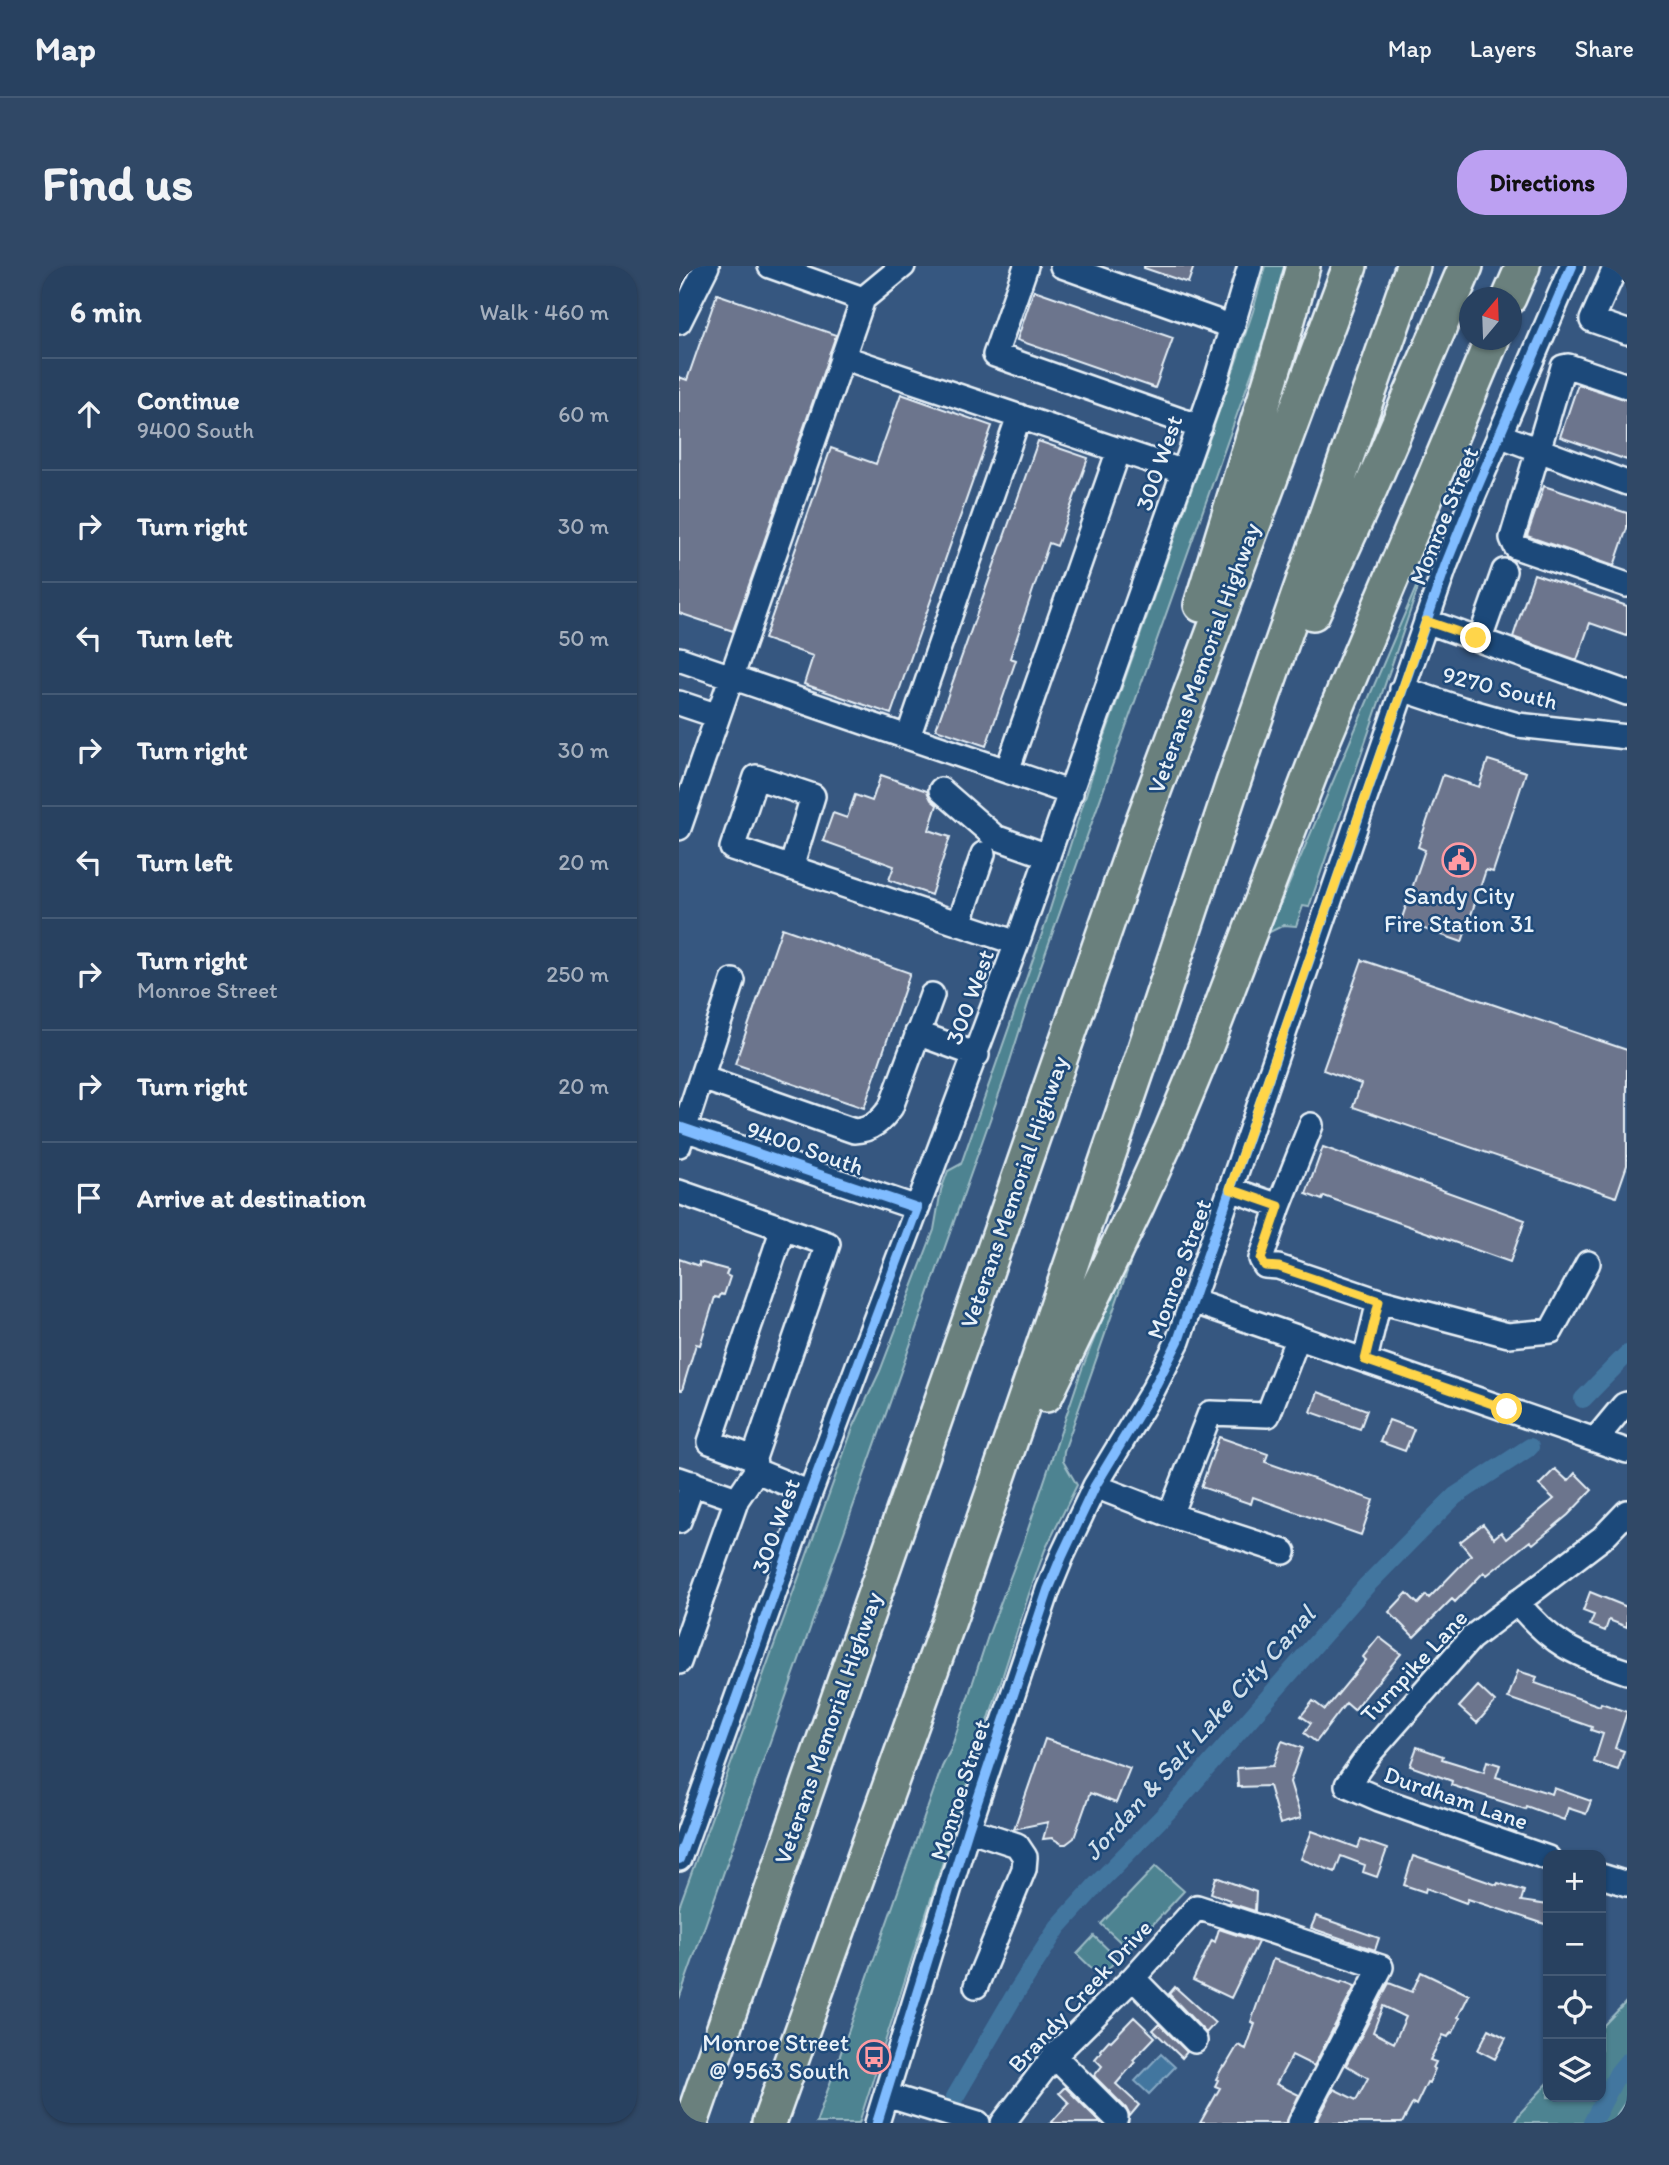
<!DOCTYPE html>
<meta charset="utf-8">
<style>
body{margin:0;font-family:Itim,sans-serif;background:#304866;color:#f1f3f6}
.controls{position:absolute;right:21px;bottom:21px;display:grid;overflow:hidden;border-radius:14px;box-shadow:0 2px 5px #0004}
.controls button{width:63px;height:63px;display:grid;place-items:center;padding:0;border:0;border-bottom:2px solid #445a75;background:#284160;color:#f1f3f6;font:35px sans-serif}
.compass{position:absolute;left:780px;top:21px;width:63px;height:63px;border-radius:50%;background:#284160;box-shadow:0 2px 5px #0004;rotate:19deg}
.stop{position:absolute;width:21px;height:21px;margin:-16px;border:5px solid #ffd54a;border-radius:50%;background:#fff}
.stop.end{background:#ffd54a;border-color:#fff;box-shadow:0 2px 7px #0008}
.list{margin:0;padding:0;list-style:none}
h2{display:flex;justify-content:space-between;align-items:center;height:91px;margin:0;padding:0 28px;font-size:30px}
h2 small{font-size:23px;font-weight:400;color:#a5afbd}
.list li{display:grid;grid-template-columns:46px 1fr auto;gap:21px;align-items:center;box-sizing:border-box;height:112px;padding:0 28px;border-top:2px solid #445a75}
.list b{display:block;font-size:26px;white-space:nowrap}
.list p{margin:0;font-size:23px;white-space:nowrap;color:#a5afbd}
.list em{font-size:23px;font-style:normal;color:#a5afbd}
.icon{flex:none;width:38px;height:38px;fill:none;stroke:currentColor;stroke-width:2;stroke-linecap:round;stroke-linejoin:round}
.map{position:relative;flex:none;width:948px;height:1857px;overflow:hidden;border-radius:28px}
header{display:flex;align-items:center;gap:42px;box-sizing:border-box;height:98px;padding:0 35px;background:#284160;border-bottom:2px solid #445a75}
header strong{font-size:33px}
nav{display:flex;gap:38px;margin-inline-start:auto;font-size:24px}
.intro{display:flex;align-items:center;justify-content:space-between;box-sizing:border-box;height:168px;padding:0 42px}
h1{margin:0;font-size:49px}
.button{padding:18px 32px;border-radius:28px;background:#bca0f2;color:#111;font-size:24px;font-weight:700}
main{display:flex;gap:42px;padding:0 42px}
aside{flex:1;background:#284160;border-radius:28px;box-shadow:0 2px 5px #0004}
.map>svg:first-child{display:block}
.green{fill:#4e8391;stroke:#9bbac4;stroke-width:2}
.water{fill:#42769f;stroke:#84a7c3;stroke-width:2}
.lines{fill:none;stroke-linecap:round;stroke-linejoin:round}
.canal{stroke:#42769f;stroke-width:18}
.building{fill:#6c758d;stroke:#e8f1f8;stroke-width:2;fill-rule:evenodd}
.minor-casing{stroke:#e8f1f8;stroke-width:28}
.highway-casing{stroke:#e8f1f8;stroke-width:38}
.minor{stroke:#1f4a7a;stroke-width:23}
.highway{stroke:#6a807d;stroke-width:33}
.cycleway-casing{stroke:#1f4a7a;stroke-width:15}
.cycleway{stroke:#80bcff;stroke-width:10}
.route{stroke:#ffd54a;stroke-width:9}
.labels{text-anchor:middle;stroke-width:5;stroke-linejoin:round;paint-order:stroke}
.street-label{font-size:24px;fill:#e8f1f8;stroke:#1f4a7a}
.poi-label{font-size:24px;fill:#e8f1f8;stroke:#1f4a7a}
.water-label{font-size:26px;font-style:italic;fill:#cfdfeb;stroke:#1f4a7a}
</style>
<header>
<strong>Map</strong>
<nav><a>Map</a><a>Layers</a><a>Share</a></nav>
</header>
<div class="intro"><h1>Find us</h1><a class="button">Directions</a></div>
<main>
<aside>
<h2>6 min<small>Walk · 460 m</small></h2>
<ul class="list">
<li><svg class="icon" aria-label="ahead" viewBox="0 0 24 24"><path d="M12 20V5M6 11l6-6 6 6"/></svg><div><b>Continue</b><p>9400 South</p></div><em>60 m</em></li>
<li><svg class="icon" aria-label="right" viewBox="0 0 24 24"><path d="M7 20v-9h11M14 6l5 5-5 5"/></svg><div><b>Turn right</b></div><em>30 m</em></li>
<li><svg class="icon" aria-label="left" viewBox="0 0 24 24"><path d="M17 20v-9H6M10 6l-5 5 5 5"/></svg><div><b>Turn left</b></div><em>50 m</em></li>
<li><svg class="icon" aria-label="right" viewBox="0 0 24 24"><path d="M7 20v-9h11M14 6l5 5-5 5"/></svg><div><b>Turn right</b></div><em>30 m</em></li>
<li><svg class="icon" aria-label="left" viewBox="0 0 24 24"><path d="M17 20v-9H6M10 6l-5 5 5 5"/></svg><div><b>Turn left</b></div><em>20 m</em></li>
<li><svg class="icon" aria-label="right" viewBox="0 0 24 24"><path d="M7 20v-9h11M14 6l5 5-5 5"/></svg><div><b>Turn right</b><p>Monroe Street</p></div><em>250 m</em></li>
<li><svg class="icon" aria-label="right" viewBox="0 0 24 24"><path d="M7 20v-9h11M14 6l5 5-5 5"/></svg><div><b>Turn right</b></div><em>20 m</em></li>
<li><svg class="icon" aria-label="arrive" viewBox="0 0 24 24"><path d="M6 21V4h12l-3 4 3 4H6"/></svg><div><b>Arrive at destination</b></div></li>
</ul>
</aside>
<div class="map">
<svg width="948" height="1857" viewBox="0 0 948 1857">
<rect width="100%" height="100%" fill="#365780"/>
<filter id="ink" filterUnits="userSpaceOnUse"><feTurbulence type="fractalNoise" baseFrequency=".0143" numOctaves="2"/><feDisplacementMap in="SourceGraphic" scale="14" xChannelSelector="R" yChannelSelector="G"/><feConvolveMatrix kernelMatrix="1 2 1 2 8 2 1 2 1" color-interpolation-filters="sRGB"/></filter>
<g filter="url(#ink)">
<!-- green -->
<path class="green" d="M 586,0 L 608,0 L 581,84 L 354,722 L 326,811 L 0,1733 L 0,1641 L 174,1162 L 201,1105 L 255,964 L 262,924 L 269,905 L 282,898 L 366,659 L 421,484 L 549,120 L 574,45 Z
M 738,319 L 740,319 L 630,641 L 624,640 L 617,660 L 605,659 L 589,667 Z
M 453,979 L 457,980 L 385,1185 L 384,1195 L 398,1219 L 366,1284 L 350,1328 L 180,1857 L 137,1857 L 263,1501 L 272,1483 L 309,1370 L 346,1272 L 403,1103 Z
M 477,1600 L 505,1625 L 450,1684 L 422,1658 Z
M 415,1670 L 439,1693 L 421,1710 L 398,1688 Z
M 948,1735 L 948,1834 L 932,1857 L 835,1857 L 841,1847 L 869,1817 L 869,1831 L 922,1831 L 922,1762 Z"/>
<!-- water -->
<path class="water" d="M 482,1788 L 496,1801 L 470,1828 L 456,1815 Z"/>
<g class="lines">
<!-- canal -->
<path class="canal" d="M 904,1133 L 948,1088
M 276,1831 L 335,1730 L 379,1661 L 419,1617 L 496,1538 L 688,1319 L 737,1269 L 776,1230 L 851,1181
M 913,1857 L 939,1807 L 948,1796"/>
</g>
<!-- building -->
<path class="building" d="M 465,0 L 515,0 L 509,17 L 465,2 Z
M 355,24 L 494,72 L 476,122 L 338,74 Z
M 38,28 L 157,69 L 54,365 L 0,347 L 0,111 L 8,114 Z
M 899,118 L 948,134 L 948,194 L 881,171 Z
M 222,128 L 313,160 L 212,448 L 125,418 L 134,390 L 85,373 L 152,182 L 197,198 Z
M 359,175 L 409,192 L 378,280 L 370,277 L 331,392 L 337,394 L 307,480 L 257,463 Z
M 865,220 L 948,247 L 948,262 L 935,300 L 848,270 Z
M 855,308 L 948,340 L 948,370 L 911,357 L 898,394 L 834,371 Z
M 809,494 L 847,506 L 814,606 L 807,604 L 783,676 L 722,655 L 746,584 L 739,581 L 764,509 L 800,521 Z
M 202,509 L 248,525 L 252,534 L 258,539 L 250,564 L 271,571 L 252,629 L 210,614 L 215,600 L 144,575 L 154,547 L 168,552 L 176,529 L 193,535 Z
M 103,662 L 231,707 L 185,842 L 56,798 Z
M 683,694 L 948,784 L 948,899 L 937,931 L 674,841 L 682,818 L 644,804 Z
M 644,881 L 846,954 L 831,996 L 645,930 L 643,934 L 627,928 Z
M 0,993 L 20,1000 L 20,996 L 49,1004 L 47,1009 L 51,1011 L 45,1029 L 42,1028 L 40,1032 L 36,1031 L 21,1079 L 17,1078 L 3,1124 L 0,1124 Z
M 639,1126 L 688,1144 L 681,1163 L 632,1146 Z
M 710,1154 L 735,1163 L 726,1185 L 701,1176 Z
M 540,1171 L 589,1188 L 586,1196 L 694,1234 L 682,1269 L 574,1231 L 572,1238 L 522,1221 Z
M 876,1203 L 889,1215 L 896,1207 L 913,1224 L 889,1249 L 854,1278 L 851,1275 L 808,1309 L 805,1306 L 776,1336 L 773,1333 L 735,1371 L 710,1346 L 728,1327 L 739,1338 L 747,1329 L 750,1332 L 792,1289 L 781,1276 L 804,1258 L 815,1272 L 822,1266 L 827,1273 L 875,1233 L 860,1219 Z
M 911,1326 L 948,1341 L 948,1361 L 930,1354 L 926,1365 L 911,1359 L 915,1349 L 904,1345 Z
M 700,1371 L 722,1388 L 675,1444 L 667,1437 L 637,1476 L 625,1467 L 632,1457 L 622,1450 L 634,1435 L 646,1444 L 687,1394 L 684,1391 Z
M 839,1405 L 858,1411 L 856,1417 L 921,1440 L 922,1437 L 948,1446 L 936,1482 L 945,1485 L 939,1504 L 915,1496 L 924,1468 L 912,1464 L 913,1461 L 829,1432 Z
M 799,1420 L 816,1436 L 798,1457 L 780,1441 Z
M 366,1473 L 451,1502 L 437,1537 L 411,1527 L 395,1572 L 387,1578 L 383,1578 L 373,1572 L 364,1573 L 369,1556 L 335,1563 Z
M 603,1475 L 623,1482 L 611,1516 L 622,1552 L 601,1558 L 590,1520 L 559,1521 L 558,1502 L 594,1500 Z
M 738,1481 L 764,1490 L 763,1493 L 805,1506 L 808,1495 L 821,1499 L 817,1511 L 873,1528 L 875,1522 L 912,1535 L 907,1548 L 889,1542 L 885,1554 L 847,1540 L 846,1543 L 772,1519 L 773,1515 L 731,1500 Z
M 633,1565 L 679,1582 L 682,1574 L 708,1583 L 698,1611 L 684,1606 L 686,1599 L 662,1590 L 656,1606 L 622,1593 Z
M 734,1590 L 818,1619 L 819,1617 L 845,1625 L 842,1635 L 869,1639 L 869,1659 L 789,1633 L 787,1637 L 747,1622 L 746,1626 L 725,1619 Z
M 537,1611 L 577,1626 L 576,1645 L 550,1637 L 551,1634 L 532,1627 Z
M 637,1650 L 700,1672 L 696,1684 L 632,1662 Z
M 540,1663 L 579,1676 L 552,1732 L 514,1714 L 533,1674 L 536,1676 Z
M 594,1693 L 662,1717 L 663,1715 L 676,1720 L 635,1800 L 613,1789 L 597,1818 L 620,1829 L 607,1857 L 521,1857 L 541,1822 L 536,1820 L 539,1814 L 537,1813 L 544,1800 L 546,1801 L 559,1779 L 567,1783 L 576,1758 L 572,1756 Z
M 742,1706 L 790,1729 L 779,1751 L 781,1752 L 774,1767 L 772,1766 L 769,1771 L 764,1769 L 751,1794 L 757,1796 L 754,1802 L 756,1803 L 750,1817 L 748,1816 L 737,1839 L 734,1837 L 723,1857 L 637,1857 L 655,1823 L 677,1834 L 689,1812 L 667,1799 L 710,1717 L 733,1726 ZM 704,1740 L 727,1751 L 715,1777 L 694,1766 Z
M 496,1721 L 536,1757 L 527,1767 L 490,1728 Z
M 455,1751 L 476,1771 L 454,1794 L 456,1796 L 437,1818 L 460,1839 L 451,1850 L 447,1842 L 415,1810 L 423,1800 L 416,1793 L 422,1786 L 421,1784 L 430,1774 L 432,1775 Z
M 480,1758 L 508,1786 L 503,1792 L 474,1764 Z
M 810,1763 L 827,1772 L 816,1793 L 799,1784 Z
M 386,1821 L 422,1857 L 372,1857 L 390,1837 L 380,1827 Z"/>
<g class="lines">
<defs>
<path id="minor" d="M 91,0 L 184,33 L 224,0
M 347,0 L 316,89 L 521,161
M 383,0 L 554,61
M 948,4 L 937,0 L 913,54 L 948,66
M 0,56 L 28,0
M 163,91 L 505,206
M 948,120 L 889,100 L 884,101 L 833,272 L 837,281 L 948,319
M 820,169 L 948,217
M 747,355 L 948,427
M 801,373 L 825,305
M 0,393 L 392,527
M 723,423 L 783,443 L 839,459 L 948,471
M 0,437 L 39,450
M 229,471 L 340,150
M 328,505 L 440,184
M 262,524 L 316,571 L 369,590
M 0,562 L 184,33
M 112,602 L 134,530 L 77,511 L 53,582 L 338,677
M 280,658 L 304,588
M 238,767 L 298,789
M 23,812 L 175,865 C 193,864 202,855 212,841 L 253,729
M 0,861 L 238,942
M 0,879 L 54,715
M 551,923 L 600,940 L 632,859
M 0,926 L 149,978 L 75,1192 L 31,1176 L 104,962
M 600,940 L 582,993 L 586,1000 L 599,1001 L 700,1035 L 686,1094
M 513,1035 L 948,1185
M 700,1035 L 829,1069 L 872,1065 L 909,997
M 916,1174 L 945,1139 L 948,1138
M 75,1192 L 77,1205 L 131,1227
M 0,1213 L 58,1233 L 77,1205
M 416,1220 L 491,1249 L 531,1147 L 589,1149 L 619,1071
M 491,1249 L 605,1286
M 0,1255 L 14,1217
M 838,1336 C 873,1379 897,1389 948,1406
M 0,1396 L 58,1233
M 289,1563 L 338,1579 L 346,1591 L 345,1603 L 297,1720
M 869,1592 L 700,1533 L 668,1519 L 691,1487 L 792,1372 L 923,1272 L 948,1246
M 0,1593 L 131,1227 L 338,677 L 538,111 L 571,0
M 922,1610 L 948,1618
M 454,1712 L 516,1775
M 375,1790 L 437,1852
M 207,1829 L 299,1857
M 198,1857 L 289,1563 L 369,1324 L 383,1290 L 416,1220 L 474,1124 L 499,1075 L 767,298 L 794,231 L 893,0
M 324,1857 L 375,1790 L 454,1712 L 518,1641 L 702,1701 L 621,1857"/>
<path id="highway" d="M 830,32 L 844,0
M 522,339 L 598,93 L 624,0
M 634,347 L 692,221 L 787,0
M 367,1129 L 458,940 L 492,865 L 524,788 L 646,470 L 813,74
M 12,1857 L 463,557 L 671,0
M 90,1857 L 272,1349 L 459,803 L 554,517 L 734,0"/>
</defs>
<!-- minor casing -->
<use href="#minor" class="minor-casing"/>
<!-- highway casing -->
<use href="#highway" class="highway-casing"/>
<!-- minor -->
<use href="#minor" class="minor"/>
<!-- highway -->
<use href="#highway" class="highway"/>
<defs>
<path id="cycleway" d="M 0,861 L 238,942 L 131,1227 L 0,1593
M 198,1857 L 289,1563 L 369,1324 L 383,1290 L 416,1220 L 474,1124 L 499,1075 L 767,298 L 794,231 L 893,0"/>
</defs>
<!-- cycleway casing -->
<use href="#cycleway" class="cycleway-casing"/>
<!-- cycleway -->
<use href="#cycleway" class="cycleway"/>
</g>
</g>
<g class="lines" filter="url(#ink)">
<!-- route -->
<path class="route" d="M 797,372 L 747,355 L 551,923 L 600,940 L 582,993 L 586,1000 L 600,1001 L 700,1035 L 686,1094 L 828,1143"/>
</g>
<!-- icons -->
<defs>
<symbol id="civic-ring" viewBox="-11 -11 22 22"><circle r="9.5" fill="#1f4a7a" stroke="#ff9aa2" stroke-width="1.5"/><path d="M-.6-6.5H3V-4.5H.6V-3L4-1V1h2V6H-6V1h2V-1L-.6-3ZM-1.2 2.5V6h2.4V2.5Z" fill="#ff9aa2"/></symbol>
<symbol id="bus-ring" viewBox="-11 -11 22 22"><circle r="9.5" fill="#1f4a7a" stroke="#ff9aa2" stroke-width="1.5"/><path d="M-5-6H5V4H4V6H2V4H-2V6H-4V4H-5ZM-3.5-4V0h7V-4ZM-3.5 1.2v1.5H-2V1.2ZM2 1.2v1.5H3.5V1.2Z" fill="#ff9aa2"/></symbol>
</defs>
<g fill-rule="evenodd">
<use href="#civic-ring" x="761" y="575" width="38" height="38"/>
<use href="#bus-ring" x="176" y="1772" width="38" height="38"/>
</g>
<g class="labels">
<!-- street labels -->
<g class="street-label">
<text transform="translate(480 197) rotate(-71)" y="8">300 West</text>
<text transform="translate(765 250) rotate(-68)" y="8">Monroe Street</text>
<text transform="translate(525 392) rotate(-70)" y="8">Veterans Memorial Highway</text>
<text transform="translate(821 422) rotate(14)" y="8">9270 South</text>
<text transform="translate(291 731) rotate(-70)" y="8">300 West</text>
<text transform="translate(126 882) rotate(19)" y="8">9400 South</text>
<text transform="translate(335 926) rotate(-71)" y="8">Veterans Memorial Highway</text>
<text transform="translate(500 1003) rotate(-70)" y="8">Monroe Street</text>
<text transform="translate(97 1260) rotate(-70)" y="8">300 West</text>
<text transform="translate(735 1400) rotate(-47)" y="8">Turnpike Lane</text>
<text transform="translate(149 1462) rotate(-71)" y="8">Veterans Memorial Highway</text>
<text transform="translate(281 1524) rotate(-72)" y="8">Monroe Street</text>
<text transform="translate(777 1532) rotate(19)" y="8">Durdham Lane</text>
<text transform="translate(401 1730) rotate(-47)" y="8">Brandy Creek Drive</text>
</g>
<!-- poi labels -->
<g class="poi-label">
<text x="780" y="638">Sandy City<tspan x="780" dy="28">Fire Station 31</tspan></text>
<text x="170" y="1785" text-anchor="end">Monroe Street<tspan x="170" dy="28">@ 9563 South</tspan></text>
</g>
<!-- water labels -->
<g class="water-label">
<text transform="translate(520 1467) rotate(-48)" y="9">Jordan &amp; Salt Lake City Canal</text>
</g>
</g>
</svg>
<div class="controls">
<button>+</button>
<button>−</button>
<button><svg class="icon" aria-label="locate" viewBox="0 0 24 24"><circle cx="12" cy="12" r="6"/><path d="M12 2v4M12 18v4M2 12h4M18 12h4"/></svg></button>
<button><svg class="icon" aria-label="layers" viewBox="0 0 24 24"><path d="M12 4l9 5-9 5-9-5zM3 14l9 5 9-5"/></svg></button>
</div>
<svg class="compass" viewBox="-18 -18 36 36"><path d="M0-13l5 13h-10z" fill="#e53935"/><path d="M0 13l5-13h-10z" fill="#a5afbd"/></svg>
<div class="stop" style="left:828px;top:1143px"></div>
<div class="stop end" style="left:797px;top:372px"></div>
</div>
</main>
